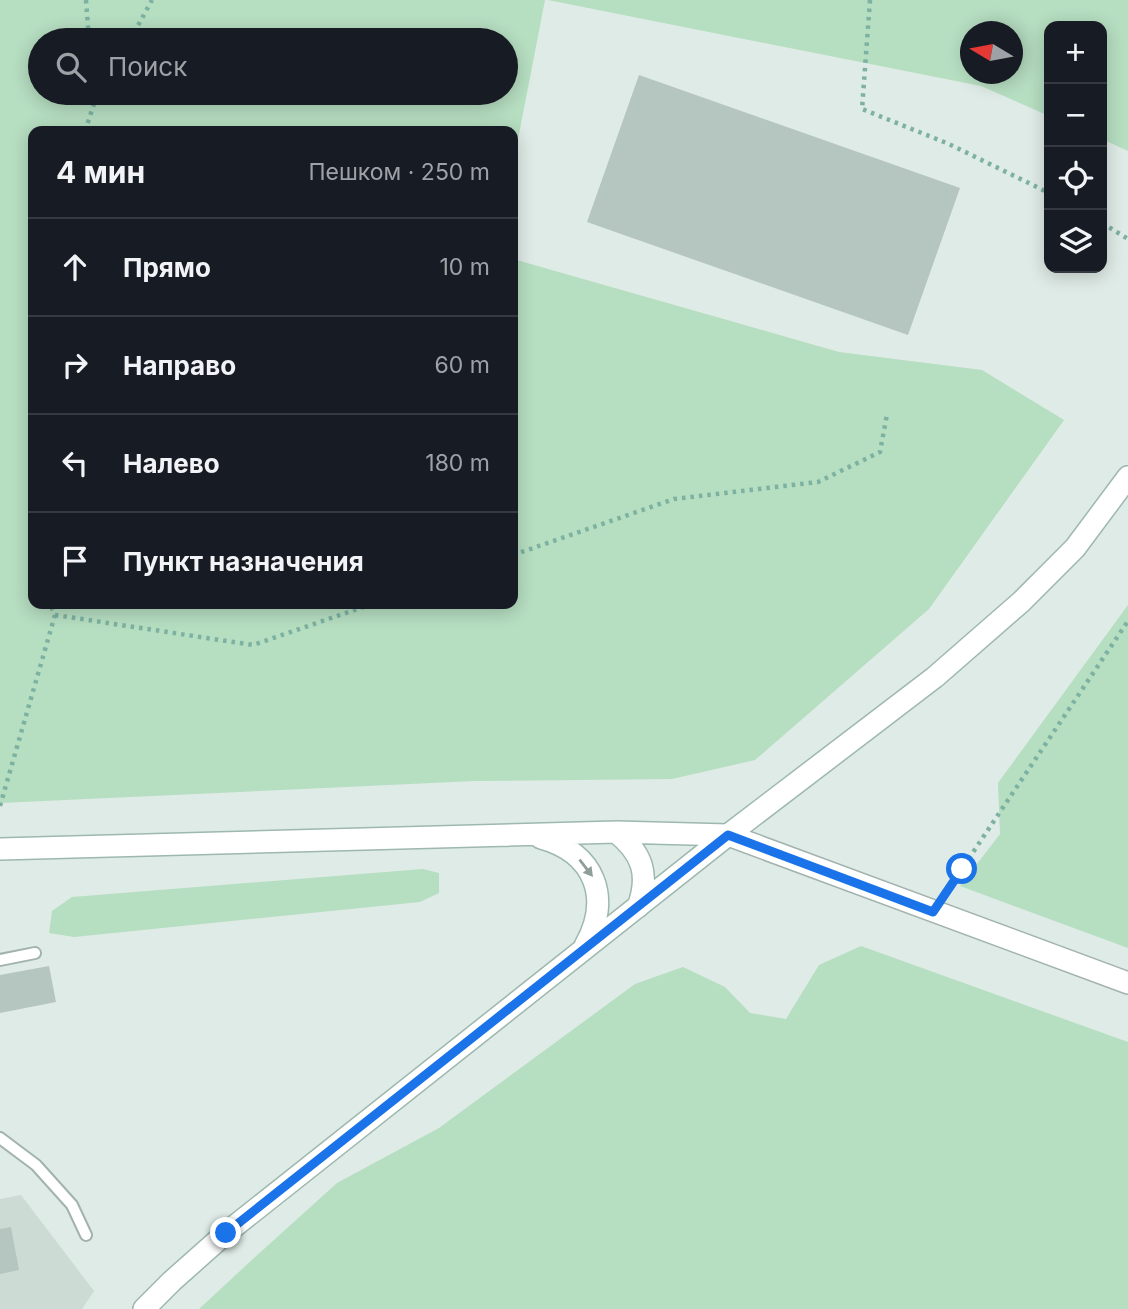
<!DOCTYPE html>
<html lang="ru">
<meta charset="utf-8">
<style>
body{margin:0;font-family:Inter,sans-serif;background:#20242c;color:#f1f3f6}
.controls{position:absolute;right:21px;top:21px;display:grid;overflow:hidden;border-radius:14px;box-shadow:0 4px 18px #0003}
.controls button{width:63px;height:63px;display:grid;place-items:center;padding:0;border:0;border-bottom:2px solid #363941;background:#171b24;color:#f1f3f6;font:35px sans-serif}
.compass{position:absolute;left:960px;top:21px;width:63px;height:63px;border-radius:50%;background:#171b24;box-shadow:0 4px 18px #0003;rotate:280deg}
.stop{position:absolute;width:21px;height:21px;margin:-16px;border:5px solid #1a73e8;border-radius:50%;background:#fff}
.stop.end{background:#1a73e8;border-color:#fff;box-shadow:0 2px 7px #0008}
.list{margin:0;padding:0;list-style:none}
h2{display:flex;justify-content:space-between;align-items:center;height:91px;margin:0;padding:0 28px;font-size:30px}
h2 small{font-size:23px;font-weight:400;color:#9ea1a6}
.list li{display:grid;grid-template-columns:46px 1fr auto;gap:21px;align-items:center;box-sizing:border-box;height:98px;padding:0 28px;border-top:2px solid #363941}
.list b{display:block;font-size:26px;white-space:nowrap}
.list em{font-size:23px;font-style:normal;color:#9ea1a6}
.icon{flex:none;width:38px;height:38px;fill:none;stroke:currentColor;stroke-width:2;stroke-linecap:round;stroke-linejoin:round}
.map{position:relative;flex:none;width:1128px;height:1309px;overflow:hidden}
.search{position:absolute;background:#171b24;box-shadow:0 4px 18px #0003;left:28px;top:28px;width:490px;height:77px;display:flex;align-items:center;gap:18px;box-sizing:border-box;padding:0 24px;border-radius:38px;color:#9ea1a6;font-size:26px}
.panel{position:absolute;background:#171b24;box-shadow:0 4px 18px #0003;left:28px;top:126px;width:490px;height:483px;border-radius:14px}
.map>svg:first-child{display:block}
.built{fill:#cddbd5}
.green{fill:#b6dec1;fill-rule:evenodd}
.building{fill:#b4c6bf}
.lines{fill:none;stroke-linecap:round;stroke-linejoin:round}
.lane-casing{stroke:#a2b3ad;stroke-width:14}
.street-casing{stroke:#a2b3ad;stroke-width:24}
.secondary-casing{stroke:#9db8ae;stroke-width:24}
.path{stroke:#7db1a1;stroke-width:4.5;stroke-dasharray:3.5 5;stroke-linecap:butt}
.lane{stroke:#fff;stroke-width:10}
.street{stroke:#fff;stroke-width:21}
.secondary{stroke:#fff;stroke-width:21}
.oneway{fill:#8f9e9a}
.route{stroke:#1a73e8;stroke-width:9}
</style>
<div class="map">
<svg width="1128" height="1309" viewBox="0 0 1128 1309">
<rect width="100%" height="100%" fill="#dfebe6"/>
<!-- built -->
<path class="built" d="M 21,1195 L 94,1291 L 82,1309 L 0,1309 L 0,1199 Z"/>
<!-- green -->
<path class="green" d="M 0,0 L 545,0 L 513,165 L 513,131 L 33,131 L 33,604 L 513,604 L 513,259 L 839,352 L 982,370 L 1064,420 L 929,609 L 755,760 L 672,779 L 475,781 L 0,803 ZM 40,40 L 506,40 L 506,93 L 40,93 Z
M 548,0 L 1128,0 L 1128,151 L 1102,139 L 1102,26 L 1049,26 L 1049,116 L 981,86 ZM 970,32 L 1012,32 L 1012,74 L 970,74 Z
M 1128,605 L 1128,948 L 960,886 L 1000,834 L 998,783 Z
M 423,869 L 439,873 L 439,893 L 420,902 L 74,937 L 49,933 L 52,911 L 72,897 Z
M 861,946 L 1128,1042 L 1128,1309 L 199,1309 L 254,1258 L 337,1183 L 439,1128 L 635,984 L 683,967 L 725,987 L 750,1013 L 786,1019 L 819,965 Z"/>
<!-- building -->
<path class="building" d="M 639,75 L 960,188 L 908,335 L 587,222 Z
M 49,966 L 56,1002 L 0,1013 L 0,975 Z
M 11,1227 L 19,1270 L 0,1274 L 0,1229 Z"/>
<g class="lines">
<defs>
<path id="lane" d="M 0,960 L 35,953
M 0,1138 L 36,1165 L 72,1205 L 86,1235"/>
<path id="street" d="M 728,835 L 1128,983"/>
<path id="secondary" d="M 616,832 C 642,853 650,874 638,907
M 541,838 C 595,853 612,898 585,946
M 0,849 L 616,832 L 728,835
M 144,1309 L 172,1281 L 226,1233 L 728,835 L 935,677 L 1021,602 L 1075,548 L 1128,477"/>
</defs>
<!-- lane casing -->
<use href="#lane" class="lane-casing"/>
<!-- street casing -->
<use href="#street" class="street-casing"/>
<!-- secondary casing -->
<use href="#secondary" class="secondary-casing"/>
<!-- path -->
<path class="path" d="M 86,0 L 89,40
M 870,0 L 862,109 L 949,144 L 1049,193
M 130,40 L 152,0
M 94,104 L 101,93
M 85,131 L 94,104 L 94,93
M 1102,223 L 1128,239
M 33,547 L 33,562
M 513,555 L 674,499 L 818,482 L 880,452 L 887,414
M 55,615 L 253,645 L 372,604
M 0,806 L 55,615 L 50,604
M 945,894 L 1128,621"/>
<!-- lane -->
<use href="#lane" class="lane"/>
<!-- street -->
<use href="#street" class="street"/>
<!-- secondary -->
<use href="#secondary" class="secondary"/>
</g>
<!-- one-way arrows -->
<defs><path id="oneway-solid" d="M-6-.8H1V-3.2L6.5 0L1 3.2V.8H-6Z" transform="scale(1.75)"/></defs>
<use class="oneway" href="#oneway-solid" transform="translate(586 868) rotate(52)"/>
<g class="lines">
<!-- route -->
<path class="route" d="M 226,1233 L 728,835 L 933,912 L 962,869"/>
</g>
</svg>
<div class="controls">
<button>+</button>
<button>−</button>
<button><svg class="icon" aria-label="locate" viewBox="0 0 24 24"><circle cx="12" cy="12" r="6"/><path d="M12 2v4M12 18v4M2 12h4M18 12h4"/></svg></button>
<button><svg class="icon" aria-label="layers" viewBox="0 0 24 24"><path d="M12 4l9 5-9 5-9-5zM3 14l9 5 9-5"/></svg></button>
</div>
<svg class="compass" viewBox="-18 -18 36 36"><path d="M0-13l5 13h-10z" fill="#e53935"/><path d="M0 13l5-13h-10z" fill="#9ea1a6"/></svg>
<div class="stop" style="left:962px;top:869px"></div>
<div class="stop end" style="left:226px;top:1233px"></div>
<div class="search"><svg class="icon" aria-label="search" viewBox="0 0 24 24"><circle cx="10" cy="10" r="6"/><path d="M15 15l6 6"/></svg>Поиск</div>
<section class="panel">
<h2>4 мин<small>Пешком · 250 m</small></h2>
<ul class="list">
<li><svg class="icon" aria-label="ahead" viewBox="0 0 24 24"><path d="M12 20V5M6 11l6-6 6 6"/></svg><div><b>Прямо</b></div><em>10 m</em></li>
<li><svg class="icon" aria-label="right" viewBox="0 0 24 24"><path d="M7 20v-9h11M14 6l5 5-5 5"/></svg><div><b>Направо</b></div><em>60 m</em></li>
<li><svg class="icon" aria-label="left" viewBox="0 0 24 24"><path d="M17 20v-9H6M10 6l-5 5 5 5"/></svg><div><b>Налево</b></div><em>180 m</em></li>
<li><svg class="icon" aria-label="arrive" viewBox="0 0 24 24"><path d="M6 21V4h12l-3 4 3 4H6"/></svg><div><b>Пункт назначения</b></div></li>
</ul>
</section>
</div>
